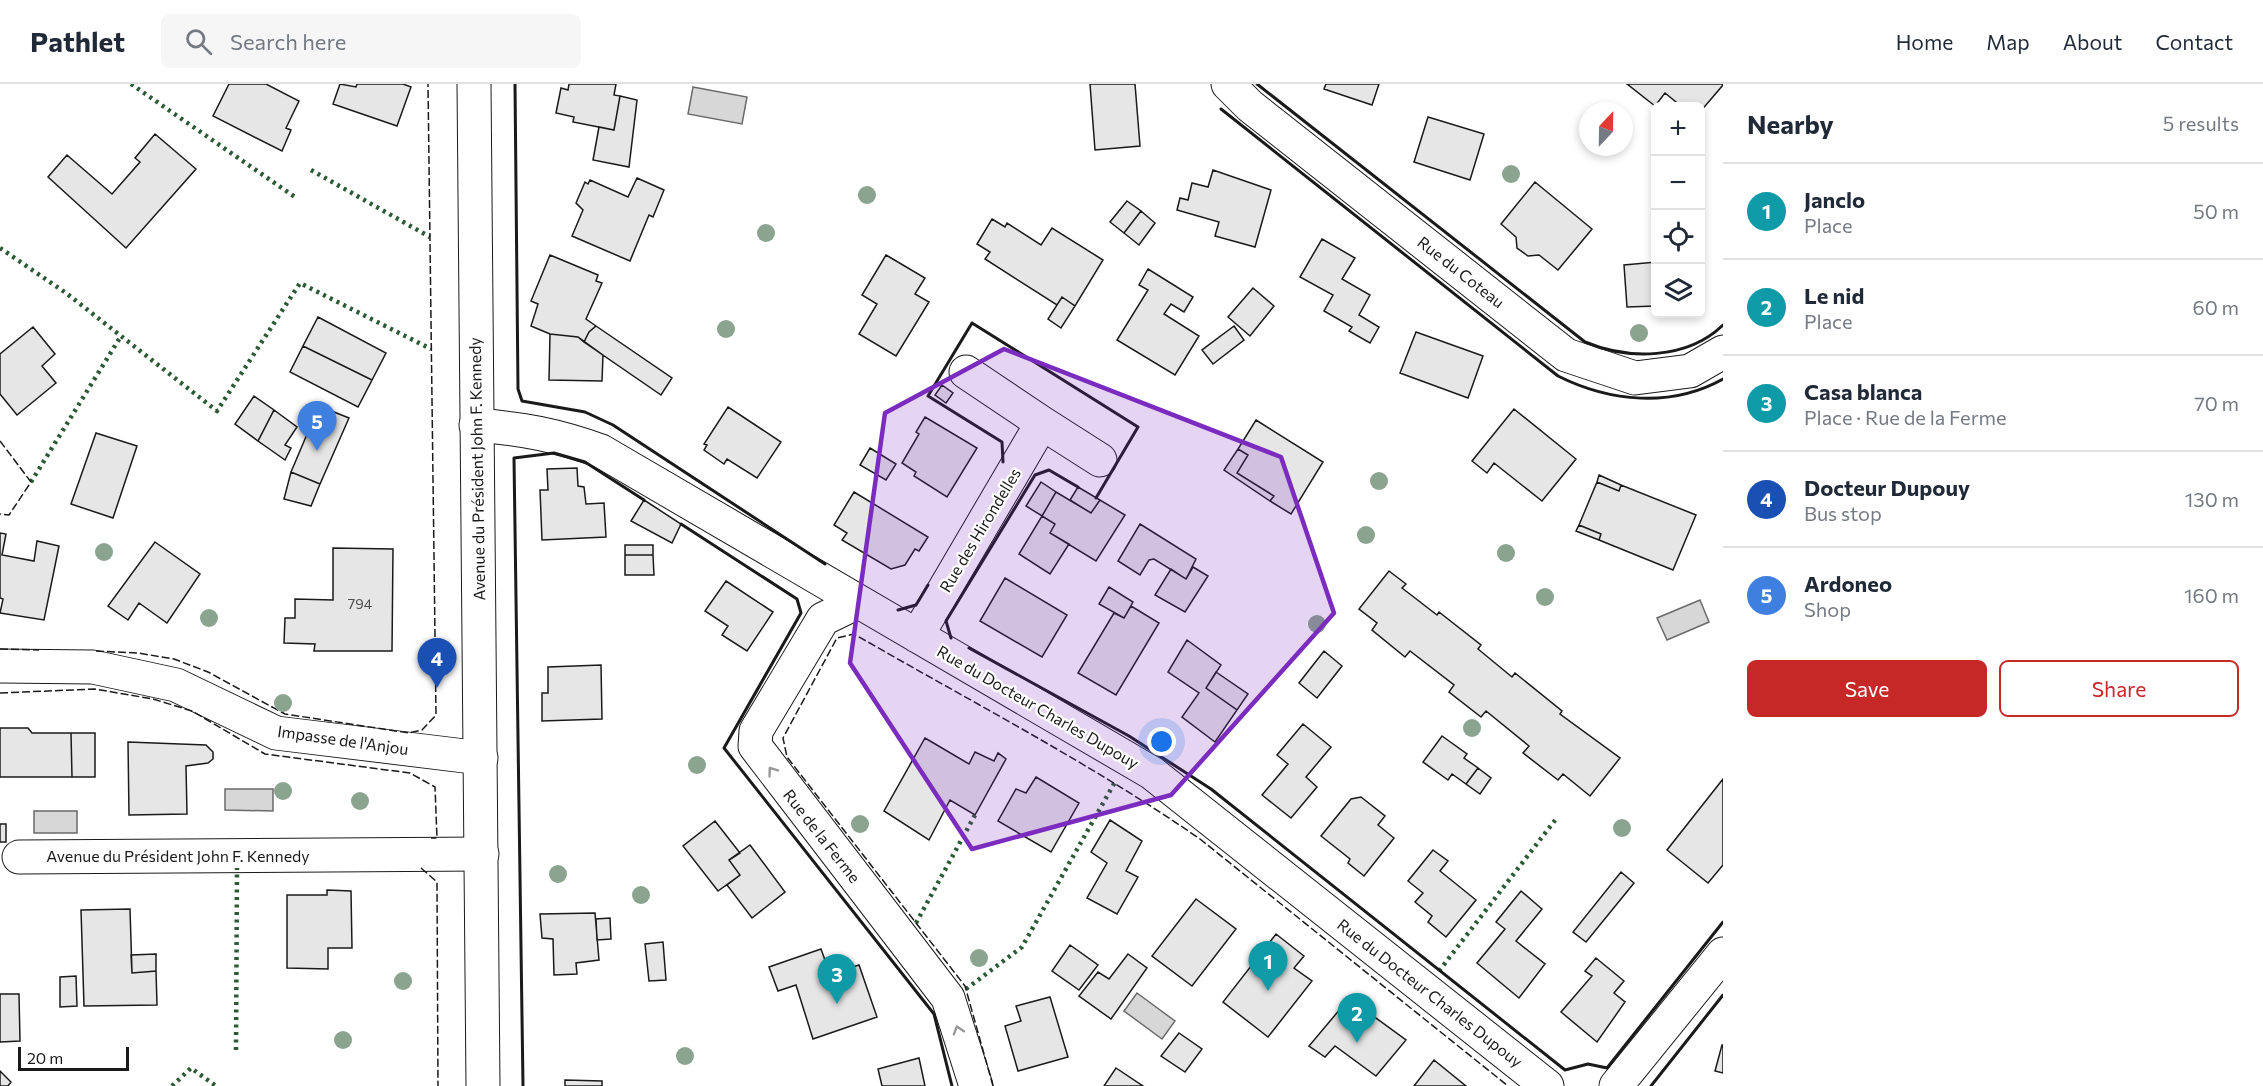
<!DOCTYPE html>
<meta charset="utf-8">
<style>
body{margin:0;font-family:Commissioner,sans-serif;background:#f6f6f7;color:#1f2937}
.controls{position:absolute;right:18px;top:18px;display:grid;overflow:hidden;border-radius:9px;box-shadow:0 3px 9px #0003}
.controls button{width:54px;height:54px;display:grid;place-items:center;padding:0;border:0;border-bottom:2px solid #e0e1e3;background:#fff;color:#1f2937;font:30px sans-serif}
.compass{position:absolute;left:1579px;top:18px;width:54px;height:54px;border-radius:50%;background:#fff;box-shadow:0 3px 9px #0003;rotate:22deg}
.scale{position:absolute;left:18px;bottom:15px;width:111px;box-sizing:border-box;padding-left:6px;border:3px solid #1a1a1a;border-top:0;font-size:16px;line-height:21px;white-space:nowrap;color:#1a1a1a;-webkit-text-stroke:4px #fff;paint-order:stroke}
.you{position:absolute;left:1162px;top:658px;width:21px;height:21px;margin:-15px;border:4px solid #fff;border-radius:50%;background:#1a73e8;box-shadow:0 0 0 9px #1a73e833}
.badge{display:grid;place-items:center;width:39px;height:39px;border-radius:50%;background:#c62828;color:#fff;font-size:20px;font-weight:700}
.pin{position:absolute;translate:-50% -50px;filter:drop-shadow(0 2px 3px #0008)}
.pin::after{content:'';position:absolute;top:32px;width:21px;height:18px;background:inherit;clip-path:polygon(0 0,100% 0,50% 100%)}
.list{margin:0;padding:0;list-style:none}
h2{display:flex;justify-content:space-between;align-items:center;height:78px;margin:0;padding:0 24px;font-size:26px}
h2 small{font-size:20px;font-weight:400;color:#747a83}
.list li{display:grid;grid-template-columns:39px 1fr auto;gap:18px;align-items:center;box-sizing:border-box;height:96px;padding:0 24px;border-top:2px solid #e0e1e3}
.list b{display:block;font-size:22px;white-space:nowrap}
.list p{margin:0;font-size:20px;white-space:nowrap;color:#747a83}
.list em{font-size:20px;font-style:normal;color:#747a83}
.actions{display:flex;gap:12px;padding:18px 24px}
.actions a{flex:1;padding:14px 0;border:2px solid #c62828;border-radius:9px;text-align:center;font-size:21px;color:#c62828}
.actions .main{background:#c62828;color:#fff}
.icon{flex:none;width:33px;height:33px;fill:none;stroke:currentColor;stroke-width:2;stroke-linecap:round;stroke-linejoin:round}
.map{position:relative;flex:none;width:1723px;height:1002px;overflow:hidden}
header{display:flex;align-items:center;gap:36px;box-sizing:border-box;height:84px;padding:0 30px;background:#fff;border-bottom:2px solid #e0e1e3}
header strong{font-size:28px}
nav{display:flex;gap:33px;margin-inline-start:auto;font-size:21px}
.search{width:420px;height:54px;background:#f6f6f7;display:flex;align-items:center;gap:15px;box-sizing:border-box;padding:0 21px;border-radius:9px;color:#747a83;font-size:22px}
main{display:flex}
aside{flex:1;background:#fff}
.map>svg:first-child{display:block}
.water{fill:#d7d7d7;stroke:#6a6a6a;stroke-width:1.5}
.building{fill:#e6e6e6;stroke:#1a1a1a;stroke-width:1.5}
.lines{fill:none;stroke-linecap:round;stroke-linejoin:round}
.minor-casing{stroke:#1a1a1a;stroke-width:35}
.major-casing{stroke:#1a1a1a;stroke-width:35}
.minor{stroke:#fff;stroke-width:33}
.major{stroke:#fff;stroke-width:33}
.hedge{stroke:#2b5a34;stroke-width:4.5;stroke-dasharray:3 4.5;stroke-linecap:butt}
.fence{stroke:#1a1a1a;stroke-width:1.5;stroke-dasharray:8 3;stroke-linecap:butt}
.wall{stroke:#1a1a1a;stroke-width:3}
.tree{fill:#8aa48f}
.oneway{stroke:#989898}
.marked{fill:#7b2cbf;fill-opacity:0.2;stroke:#7b2cbf;stroke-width:4.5;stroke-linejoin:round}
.labels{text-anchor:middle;stroke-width:4.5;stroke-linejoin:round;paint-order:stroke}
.number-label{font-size:14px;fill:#4d4d4d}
.street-label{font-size:16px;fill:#1a1a1a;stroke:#fff}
</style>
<header>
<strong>Pathlet</strong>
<div class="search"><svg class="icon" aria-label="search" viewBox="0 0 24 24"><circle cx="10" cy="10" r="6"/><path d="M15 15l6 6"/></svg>Search here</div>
<nav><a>Home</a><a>Map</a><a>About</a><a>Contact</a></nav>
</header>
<main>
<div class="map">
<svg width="1723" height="1002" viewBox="0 0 1723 1002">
<rect width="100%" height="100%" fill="#fff"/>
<!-- water -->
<path class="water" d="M 693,3 L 747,13 L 742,40 L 688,30 Z
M 1700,516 L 1709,538 L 1667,556 L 1657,534 Z
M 225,705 L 273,705 L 273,727 L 225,726 Z
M 34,727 L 77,727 L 77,749 L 34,749 Z
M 1137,909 L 1175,937 L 1162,955 L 1124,927 Z"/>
<!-- building -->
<path class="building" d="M 229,0 L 266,0 L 299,17 L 286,44 L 291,46 L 282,67 L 213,32 Z
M 340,0 L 356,3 L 357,0 L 403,0 L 411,3 L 397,42 L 333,20 Z
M 569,0 L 616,0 L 614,11 L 620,12 L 614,46 L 573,38 L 574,33 L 556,29 L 561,4 L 568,6 Z
M 1090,0 L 1135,0 L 1140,62 L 1095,66 Z
M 1326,0 L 1379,0 L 1372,21 L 1324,5 Z
M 1627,0 L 1723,0 L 1723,1 L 1700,28 L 1700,22 L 1681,22 L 1665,9 L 1655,22 Z
M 620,12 L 637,16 L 629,83 L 593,76 L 599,43 L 614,46 Z
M 1428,33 L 1484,50 L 1470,96 L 1414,78 Z
M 155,50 L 196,85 L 126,164 L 48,93 L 67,71 L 112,110 L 140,78 L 135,74 Z
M 1213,86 L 1271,106 L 1255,163 L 1215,152 L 1219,138 L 1177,126 L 1180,114 L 1188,116 L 1192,99 L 1208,103 Z
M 637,94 L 664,106 L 653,133 L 649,131 L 630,177 L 572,152 L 583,126 L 576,119 L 585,98 L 588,100 L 590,96 L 628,113 Z
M 1535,98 L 1592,145 L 1558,186 L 1539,171 L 1528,172 L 1517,164 L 1516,153 L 1501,140 Z
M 1127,117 L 1141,127 L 1124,149 L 1110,138 Z
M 1141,127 L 1155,139 L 1139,161 L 1124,149 Z
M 992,135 L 1005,143 L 1007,139 L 1041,161 L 1052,144 L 1103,176 L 1075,222 L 1062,213 L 1057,221 L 985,175 L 990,168 L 977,160 Z
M 1322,155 L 1355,174 L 1342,195 L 1370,211 L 1359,231 L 1379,243 L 1370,259 L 1349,247 L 1352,243 L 1324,227 L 1333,211 L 1300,193 Z
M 550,171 L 598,191 L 596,197 L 602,199 L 586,235 L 596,242 L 589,248 L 584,258 L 578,253 L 550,250 L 531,242 L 538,220 L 531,217 Z
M 886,171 L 925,194 L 915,210 L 929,218 L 896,272 L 859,250 L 877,220 L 862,211 Z
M 1656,178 L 1656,222 L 1627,223 L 1624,181 Z
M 1148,185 L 1193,213 L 1184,228 L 1171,220 L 1164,230 L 1199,252 L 1175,291 L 1117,256 L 1148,206 L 1139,201 Z
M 1253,204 L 1274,222 L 1250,252 L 1228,233 Z
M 1062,213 L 1075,222 L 1061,244 L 1048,235 Z
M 318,233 L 386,269 L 372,296 L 303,262 Z
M 596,242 L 672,294 L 661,311 L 584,258 L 589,248 Z
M 1234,242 L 1244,256 L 1213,280 L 1202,266 Z
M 33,243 L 55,270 L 42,282 L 56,299 L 17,331 L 0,310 L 0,270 Z
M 1416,248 L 1483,272 L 1468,314 L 1400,289 Z
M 550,250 L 578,253 L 603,271 L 602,297 L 549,296 Z
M 303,262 L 372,296 L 358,323 L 290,288 Z
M 942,301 L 953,309 L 946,319 L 935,311 Z
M 254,312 L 274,326 L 258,357 L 235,340 Z
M 319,322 L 349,334 L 320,400 L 291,388 Z
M 728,323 L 781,358 L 757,394 L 727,375 L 724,380 L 704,366 L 707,361 L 704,360 Z
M 1514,325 L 1576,375 L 1542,417 L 1494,379 L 1487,389 L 1472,377 Z
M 274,326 L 297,343 L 285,361 L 291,364 L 285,376 L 258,357 Z
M 925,333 L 977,364 L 947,413 L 914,392 L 916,388 L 902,379 L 919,350 L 916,348 Z
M 1256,336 L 1323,378 L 1291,430 L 1270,417 L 1274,412 L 1237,389 L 1248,371 L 1238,365 Z
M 96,349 L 137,362 L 113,434 L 71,420 Z
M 870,364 L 896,380 L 886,396 L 860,381 Z
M 1238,365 L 1248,371 L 1237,389 L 1274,412 L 1270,417 L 1224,386 Z
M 577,384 L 578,402 L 584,403 L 586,420 L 604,419 L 606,453 L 542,456 L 540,406 L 548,406 L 547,385 Z
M 291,388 L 320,400 L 311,422 L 284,415 Z
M 1599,391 L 1621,401 L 1619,407 L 1597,398 Z
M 1041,398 L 1056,408 L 1042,432 L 1026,422 Z
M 1597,398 L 1619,407 L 1621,401 L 1696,431 L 1673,486 L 1599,456 L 1601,450 L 1579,441 Z
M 1078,403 L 1100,416 L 1091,429 L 1070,416 Z
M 854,408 L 928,453 L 919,467 L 915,465 L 905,481 L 891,485 L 842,456 L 847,449 L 834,441 Z
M 1056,408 L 1091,429 L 1100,416 L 1125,431 L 1096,477 L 1050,449 L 1055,440 L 1042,432 Z
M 644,416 L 681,440 L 672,459 L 631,437 Z
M 1042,432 L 1055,440 L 1050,449 L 1069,460 L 1050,490 L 1019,470 Z
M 1140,440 L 1196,475 L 1186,495 L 1154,475 L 1149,476 L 1140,491 L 1118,477 Z
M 1579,441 L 1601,450 L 1599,456 L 1576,447 Z
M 0,449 L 6,450 L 2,471 L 34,477 L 37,457 L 59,462 L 44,536 L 0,529 L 3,515 L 0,514 Z
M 155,458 L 200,490 L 167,539 L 139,519 L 128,536 L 108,522 Z
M 625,461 L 653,461 L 653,471 L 625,471 Z
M 333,464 L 393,465 L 392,567 L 314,567 L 315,560 L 284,559 L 285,534 L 295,534 L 295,515 L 333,516 Z
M 625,471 L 653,471 L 654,491 L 625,491 Z
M 1193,483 L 1208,492 L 1185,528 L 1155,511 L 1171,485 L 1186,495 Z
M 1389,487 L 1406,500 L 1402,504 L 1437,531 L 1439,528 L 1481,561 L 1478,565 L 1512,593 L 1515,589 L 1562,627 L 1560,630 L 1620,674 L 1590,712 L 1563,690 L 1558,696 L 1523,669 L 1529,662 L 1486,627 L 1481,633 L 1449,608 L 1454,601 L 1410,567 L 1405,573 L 1372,546 L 1377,539 L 1359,525 Z
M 1005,494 L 1067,531 L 1042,573 L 980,537 Z
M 726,497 L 773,528 L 747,567 L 722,551 L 728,542 L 705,527 Z
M 1109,503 L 1133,518 L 1124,534 L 1099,520 Z
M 1131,522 L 1159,539 L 1116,611 L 1078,589 L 1114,529 L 1124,534 Z
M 1187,556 L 1221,581 L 1206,604 L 1237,626 L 1215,658 L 1182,633 L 1199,609 L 1168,588 Z
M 1324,567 L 1342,582 L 1317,614 L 1299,599 Z
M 601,581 L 602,635 L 542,637 L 542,609 L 548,609 L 548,583 Z
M 1216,588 L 1248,610 L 1237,626 L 1206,604 Z
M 1303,640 L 1331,663 L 1306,693 L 1317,703 L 1291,734 L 1262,711 L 1288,680 L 1277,671 Z
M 0,644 L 28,644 L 32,649 L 71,649 L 72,693 L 0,693 Z
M 71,649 L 95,649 L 95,693 L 72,693 Z
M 1442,652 L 1467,670 L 1464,674 L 1478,684 L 1466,700 L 1452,690 L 1448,696 L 1423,678 Z
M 925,654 L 969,680 L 975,668 L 994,677 L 998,669 L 1006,675 L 975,731 L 950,716 L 929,756 L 884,727 Z
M 128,658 L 206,661 L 213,668 L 213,675 L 208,679 L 186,682 L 187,730 L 129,731 Z
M 1478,684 L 1491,694 L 1480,710 L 1466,700 Z
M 1036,693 L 1079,719 L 1051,768 L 998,737 L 1016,705 L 1026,709 Z
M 1723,695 L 1723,781 L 1708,799 L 1667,766 Z
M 1361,713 L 1385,732 L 1378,741 L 1394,754 L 1364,792 L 1348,779 L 1350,775 L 1321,752 L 1351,715 Z
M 1110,736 L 1142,757 L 1126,787 L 1138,793 L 1117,830 L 1087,814 L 1107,779 L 1091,768 Z
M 715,737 L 740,769 L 729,776 L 740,791 L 718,807 L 683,762 Z
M 0,740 L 6,740 L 6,758 L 0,758 Z
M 750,761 L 785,808 L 752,834 L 727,801 L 740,791 L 729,776 Z
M 1433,766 L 1448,777 L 1440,787 L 1476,816 L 1446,853 L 1428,838 L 1432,832 L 1415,818 L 1423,809 L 1408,797 Z
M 1621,788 L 1634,799 L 1586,858 L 1573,848 Z
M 327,806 L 351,807 L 352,864 L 328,864 L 328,885 L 287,884 L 287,811 L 327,811 Z
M 1521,807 L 1542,825 L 1516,857 L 1545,880 L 1519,914 L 1477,879 L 1505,845 L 1496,838 Z
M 1196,815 L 1236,845 L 1192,902 L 1152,872 Z
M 130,825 L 132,889 L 156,887 L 157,921 L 84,922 L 81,826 Z
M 595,829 L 599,876 L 576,879 L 577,890 L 554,891 L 553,855 L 542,854 L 540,830 Z
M 610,834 L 611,855 L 597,856 L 596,835 Z
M 1276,850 L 1304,872 L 1294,884 L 1312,897 L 1268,953 L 1223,918 Z
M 663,858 L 666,896 L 649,897 L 645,860 Z
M 1070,861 L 1098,881 L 1079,906 L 1052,887 Z
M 821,865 L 830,890 L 859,881 L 877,933 L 813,955 L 796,901 L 778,907 L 769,883 Z
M 156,870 L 156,887 L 132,889 L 131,871 Z
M 1128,870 L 1147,884 L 1111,935 L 1079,912 L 1098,888 L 1109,895 Z
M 1596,874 L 1624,897 L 1614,909 L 1625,918 L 1597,958 L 1561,928 L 1592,892 L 1585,887 Z
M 76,892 L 77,922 L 60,923 L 60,893 Z
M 0,910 L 19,910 L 20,957 L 0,958 Z
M 1050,913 L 1068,973 L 1018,987 L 1005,942 L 1021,937 L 1016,922 Z
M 1341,924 L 1357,936 L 1365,926 L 1406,956 L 1376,992 L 1335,962 L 1325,973 L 1309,962 Z
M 1179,949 L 1202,965 L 1185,988 L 1161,972 Z
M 1722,961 L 1723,961 L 1723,989 L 1715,987 Z
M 919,974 L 925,1002 L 882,1002 L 878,985 Z
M 1434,976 L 1466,1002 L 1414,1002 Z
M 1116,984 L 1143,1002 L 1104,1002 Z
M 0,987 L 11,998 L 8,1002 L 0,1002 Z
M 565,996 L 602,997 L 602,1002 L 565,1002 Z"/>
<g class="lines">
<defs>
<path id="minor" d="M 1228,0 L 1250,22 L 1566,271 L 1635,294 L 1690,287 L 1723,268
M 1042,339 L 1100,376
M 476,341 C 524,345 556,351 601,367 L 1152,689 L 1547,1002
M 858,518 L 823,535 L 756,647 L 755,662 L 948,914 L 976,1002
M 917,552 L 1042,339 L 966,288
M 0,582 L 93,583 L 176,601 L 276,649 L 481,674
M 19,773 L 482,770
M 1616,1002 L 1723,870"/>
<path id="major" d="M 474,0 L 483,1002"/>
</defs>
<!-- minor casing -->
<use href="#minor" class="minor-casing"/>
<!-- major casing -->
<use href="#major" class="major-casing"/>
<!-- minor -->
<use href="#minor" class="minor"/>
<!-- major -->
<use href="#major" class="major"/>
<!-- hedge -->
<path class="hedge" d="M 131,0 L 295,113
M 311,86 L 430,153
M 0,164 L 66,209 L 217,327 L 300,199 L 431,265
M 31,398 L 121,252
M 916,839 L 975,731
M 1439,887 L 1556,735
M 966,905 L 1022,863 L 1115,698
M 236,966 L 237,784
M 172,1002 L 191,984 L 216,1002"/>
<!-- fence -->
<path class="fence" d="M 0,357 L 31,398 L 9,431 L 0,430
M 0,565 L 39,566
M 96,567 L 138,569 L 174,575 L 208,588 L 285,630 L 409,649 L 422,646 L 436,631 L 428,0
M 0,609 L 95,605 L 153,615 L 192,627 L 265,670 L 410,689 L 435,703 L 437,754 L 431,754
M 421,784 L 437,798 L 438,1002
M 993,1002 L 965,902 L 787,673 L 783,654 L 837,554 L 854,550 C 970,617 1090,679 1200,755 L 1508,1002"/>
<!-- wall -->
<path class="wall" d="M 515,0 L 518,305 L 522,317 L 585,328 L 613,341 L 825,480
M 1257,0 L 1585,258 C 1628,276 1687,276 1723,241
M 1221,25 L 1558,292 C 1610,318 1671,324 1723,295
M 1003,378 L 1002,358 L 928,312 L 972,239 L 1138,343 L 1096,414
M 681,440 L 797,515 L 801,529 L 724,664 L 934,930 L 952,1002
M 898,526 L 916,521 L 928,501
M 951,554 L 946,537 L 1035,391 L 1049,386 L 1078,403
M 969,564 L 1129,652 L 1211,705 L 1565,986 L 1588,980 L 1607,984 L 1723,838
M 523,1002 L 514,374 L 554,369 L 585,378 L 644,416
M 1651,1002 L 1723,911"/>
</g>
<!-- trees -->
<g class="tree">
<circle cx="1511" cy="90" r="9"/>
<circle cx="867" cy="111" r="9"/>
<circle cx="766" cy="149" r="9"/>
<circle cx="726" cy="245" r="9"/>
<circle cx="1639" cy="249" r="9"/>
<circle cx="1379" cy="397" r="9"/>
<circle cx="1366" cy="451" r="9"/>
<circle cx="104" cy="468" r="9"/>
<circle cx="1506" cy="469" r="9"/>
<circle cx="1545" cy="513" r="9"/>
<circle cx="209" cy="534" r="9"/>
<circle cx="1317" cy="540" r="9"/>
<circle cx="283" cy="619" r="9"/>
<circle cx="1472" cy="644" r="9"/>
<circle cx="697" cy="681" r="9"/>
<circle cx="283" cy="707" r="9"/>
<circle cx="360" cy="717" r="9"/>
<circle cx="860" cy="740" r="9"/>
<circle cx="1622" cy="744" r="9"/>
<circle cx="558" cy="790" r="9"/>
<circle cx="641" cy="811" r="9"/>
<circle cx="979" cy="874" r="9"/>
<circle cx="403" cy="897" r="9"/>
<circle cx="343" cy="956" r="9"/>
<circle cx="685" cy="972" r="9"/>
</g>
<!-- one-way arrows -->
<defs><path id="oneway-chevron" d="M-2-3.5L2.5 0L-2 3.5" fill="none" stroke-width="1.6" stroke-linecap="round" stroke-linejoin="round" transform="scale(1.5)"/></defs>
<g class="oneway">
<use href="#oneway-chevron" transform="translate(772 687) rotate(-126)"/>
<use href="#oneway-chevron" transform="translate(958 946) rotate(-107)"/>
</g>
<!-- marked area -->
<path class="marked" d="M 1004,265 L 1281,373 L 1334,529 L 1171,711 L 972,765 L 850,579 L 885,329 Z"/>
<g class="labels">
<!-- number labels -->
<g class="number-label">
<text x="360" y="525">794</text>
</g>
<!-- street labels -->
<g class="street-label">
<text transform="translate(1461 188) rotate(38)" y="6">Rue du Coteau</text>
<text transform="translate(477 385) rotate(-91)" y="6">Avenue du Président John F. Kennedy</text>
<text transform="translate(980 446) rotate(-59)" y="6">Rue des Hirondelles</text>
<text transform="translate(1038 623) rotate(30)" y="6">Rue du Docteur Charles Dupouy</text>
<text transform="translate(343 656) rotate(8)" y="6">Impasse de l'Anjou</text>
<text transform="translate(822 752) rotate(52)" y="6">Rue de la Ferme</text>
<text x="178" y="778">Avenue du Président John F. Kennedy</text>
<text transform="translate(1430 909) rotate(38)" y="6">Rue du Docteur Charles Dupouy</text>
</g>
</g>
</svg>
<div class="controls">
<button>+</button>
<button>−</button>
<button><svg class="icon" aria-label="locate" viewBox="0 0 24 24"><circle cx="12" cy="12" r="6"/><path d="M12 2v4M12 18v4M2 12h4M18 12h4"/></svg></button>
<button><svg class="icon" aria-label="layers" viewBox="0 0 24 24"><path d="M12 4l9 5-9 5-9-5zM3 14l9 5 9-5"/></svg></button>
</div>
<svg class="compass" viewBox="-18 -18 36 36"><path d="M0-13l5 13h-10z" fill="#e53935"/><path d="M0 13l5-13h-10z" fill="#747a83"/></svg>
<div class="scale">20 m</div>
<div class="you"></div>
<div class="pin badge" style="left:1268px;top:907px;background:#0f9aa8">1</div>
<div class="pin badge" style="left:1357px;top:959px;background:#0f9aa8">2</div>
<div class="pin badge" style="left:837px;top:920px;background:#0f9aa8">3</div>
<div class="pin badge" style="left:437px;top:604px;background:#1a4fb4">4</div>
<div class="pin badge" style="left:317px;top:367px;background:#3f7fe0">5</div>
</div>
<aside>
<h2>Nearby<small>5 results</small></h2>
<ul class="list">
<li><span class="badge" style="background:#0f9aa8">1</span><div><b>Janclo</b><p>Place</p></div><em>50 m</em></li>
<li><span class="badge" style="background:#0f9aa8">2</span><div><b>Le nid</b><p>Place</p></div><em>60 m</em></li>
<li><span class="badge" style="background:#0f9aa8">3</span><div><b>Casa blanca</b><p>Place · Rue de la Ferme</p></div><em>70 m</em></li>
<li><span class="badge" style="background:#1a4fb4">4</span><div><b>Docteur Dupouy</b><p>Bus stop</p></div><em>130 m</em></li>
<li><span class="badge" style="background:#3f7fe0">5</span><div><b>Ardoneo</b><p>Shop</p></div><em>160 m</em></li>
</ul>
<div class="actions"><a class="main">Save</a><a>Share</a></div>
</aside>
</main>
